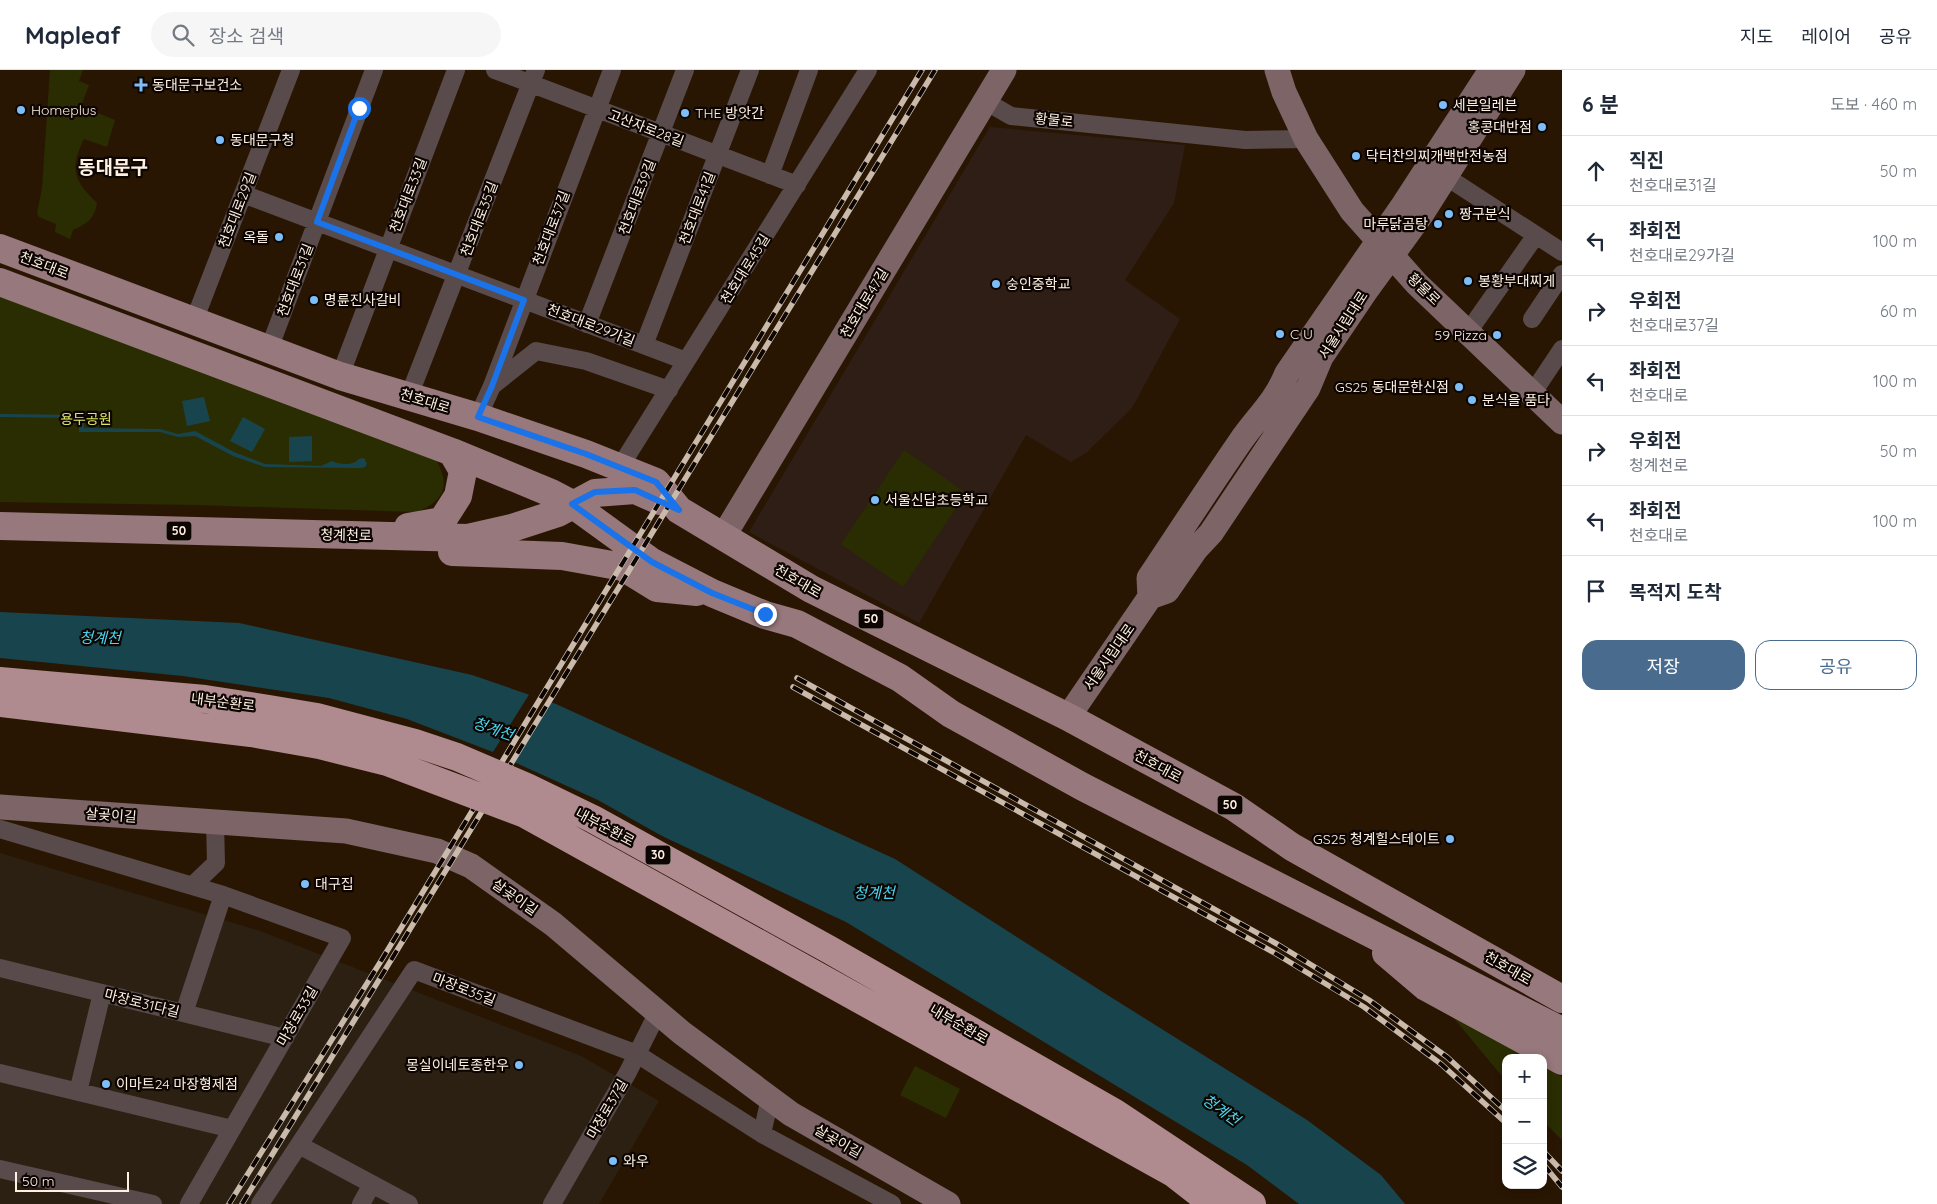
<!DOCTYPE html>
<html lang="ko">
<meta charset="utf-8">
<style>
body{margin:0;font-family:Quicksand,"Noto Sans KR",sans-serif;background:#f6f6f7;color:#1f2937}
.controls{position:absolute;right:15px;bottom:15px;display:grid;overflow:hidden;border-radius:10px;box-shadow:0 2px 8px #0003}
.controls button{width:45px;height:45px;display:grid;place-items:center;padding:0;border:0;border-bottom:1px solid #e0e1e3;background:#fff;color:#1f2937;font:25px sans-serif}
.scale{position:absolute;left:15px;bottom:12px;width:114px;box-sizing:border-box;padding-left:5px;border:2px solid #fef0e3;border-top:0;font-size:14px;line-height:18px;white-space:nowrap;color:#fef0e3;-webkit-text-stroke:4px #0c0501;paint-order:stroke}
.stop{position:absolute;width:15px;height:15px;margin:-11px;border:4px solid #1a73e8;border-radius:50%;background:#fff}
.stop.end{background:#1a73e8;border-color:#fff;box-shadow:0 1px 5px #0008}
.list{margin:0;padding:0;list-style:none}
h2{display:flex;justify-content:space-between;align-items:center;height:65px;margin:0;padding:0 20px;font-size:21px}
h2 small{font-size:16px;font-weight:400;color:#747a83}
.list li{display:grid;grid-template-columns:32px 1fr auto;gap:15px;align-items:center;box-sizing:border-box;height:70px;padding:0 20px;border-top:1px solid #e0e1e3}
.list b{display:block;font-size:19px;white-space:nowrap}
.list p{margin:0;font-size:16px;white-space:nowrap;color:#747a83}
.list em{font-size:16px;font-style:normal;color:#747a83}
.actions{display:flex;gap:10px;padding:15px 20px}
.actions a{flex:1;padding:11px 0;border:1px solid #496c8e;border-radius:15px;text-align:center;font-size:18px;color:#496c8e}
.actions .main{background:#496c8e;color:#fff}
.icon{flex:none;width:28px;height:28px;fill:none;stroke:currentColor;stroke-width:2;stroke-linecap:round;stroke-linejoin:round}
.map{position:relative;flex:none;width:1562px;height:1134px;overflow:hidden}
header{display:flex;align-items:center;gap:30px;box-sizing:border-box;height:70px;padding:0 25px;background:#fff;border-bottom:1px solid #e0e1e3}
header strong{font-size:24px}
nav{display:flex;gap:28px;margin-inline-start:auto;font-size:18px}
.search{width:350px;height:45px;background:#f6f6f7;display:flex;align-items:center;gap:12px;box-sizing:border-box;padding:0 18px;border-radius:28px;color:#747a83;font-size:19px}
main{display:flex}
aside{flex:1;background:#fff}
.map>svg:first-child{display:block}
.commercial{fill:#2b2011}
.education{fill:#2f1e16}
.green{fill:#2a2d01}
.water{fill:#18454d}
.pier{fill:#291602}
.lines{fill:none;stroke-linecap:round;stroke-linejoin:round}
.street{stroke:#594a4b;stroke-width:18}
.secondary{stroke:#7c6467;stroke-width:25}
.primary{stroke:#97787c;stroke-width:28}
.rail-casing{stroke:#c9baab;stroke-width:5.5}
.rail{stroke:#0c0501;stroke-width:4;stroke-dasharray:11;stroke-linecap:butt}
.highway-bridge{stroke:#af8a8f;stroke-width:28}
.route{stroke:#1a73e8;stroke-width:6}
.poi-dot{fill:#7dbef9;stroke:#0c0501;stroke-width:2}
.labels{text-anchor:middle;stroke-width:4.5;stroke-linejoin:round;paint-order:stroke}
.shield{fill:#0c0501;stroke:#b5aa9f;stroke-width:1}
.shield-label{font-size:12px;font-weight:bold;fill:#fef0e3}
.poi-label{font-size:14px;fill:#fef0e3;stroke:#0c0501;text-anchor:start}
.street-label{font-size:14px;fill:#fef0e3;stroke:#0c0501}
.park-label{font-size:14px;fill:#dce662;stroke:#0c0501}
.water-label{font-size:15px;font-style:italic;fill:#47d7f2;stroke:#0c0501}
.district-label{font-size:19px;font-weight:bold;fill:#fef0e3;stroke:#0c0501}
</style>
<header>
<strong>Mapleaf</strong>
<div class="search"><svg class="icon" aria-label="search" viewBox="0 0 24 24"><circle cx="10" cy="10" r="6"/><path d="M15 15l6 6"/></svg>장소 검색</div>
<nav><a>지도</a><a>레이어</a><a>공유</a></nav>
</header>
<main>
<div class="map">
<svg width="1562" height="1134" viewBox="0 0 1562 1134">
<rect width="100%" height="100%" fill="#291602"/>
<!-- commercial -->
<path class="commercial" d="M 0,783 L 260,861 L 581,986 L 659,1031 L 599,1134 L 0,1134 Z"/>
<!-- education -->
<path class="education" d="M 990,57 L 1185,75 L 1174,133 L 1125,210 L 1180,249 L 1132,338 L 1086,383 L 1071,392 L 1026,365 L 919,553 L 749,462 Z"/>
<!-- green -->
<path class="green" d="M 50,0 L 83,0 L 79,11 L 89,15 L 81,36 L 115,50 L 107,77 L 84,69 C 69,99 74,111 97,133 C 95,148 87,154 73,160 L 70,169 L 55,162 L 56,154 L 39,147 L 37,144 L 42,118 Z
M 0,226 L 435,388 C 451,415 445,430 417,442 L 196,435 L 0,432 Z
M 904,380 L 966,423 L 903,517 L 841,474 Z
M 1452,946 L 1530,988 L 1506,988 L 1506,1011 Z
M 915,996 L 960,1019 L 946,1048 L 900,1025 Z
M 1543,996 L 1562,1007 L 1562,1070 L 1543,1051 Z"/>
<!-- water -->
<path class="water" d="M 204,327 L 210,351 L 187,356 L 182,331 Z
M 0,344 L 84,345 L 84,358 L 160,359 L 178,364 L 195,361 L 234,382 L 265,394 L 321,396 L 332,391 C 338,394 347,395 353,393 C 358,391 358,388 364,388 L 367,394 L 365,397 L 361,398 L 265,397 L 233,386 L 195,366 L 178,367 L 160,362 L 79,362 L 79,348 L 0,347 Z
M 243,347 L 265,359 L 252,382 L 230,371 Z
M 312,366 L 312,391 L 289,392 L 289,367 Z
M 0,542 L 239,553 L 472,605 L 556,634 L 895,789 L 1109,926 L 1307,1050 L 1381,1105 L 1405,1134 L 1299,1134 L 1247,1095 L 846,852 L 491,686 L 248,617 L 0,598 Z"/>
<!-- pier -->
<path class="pier" d="M 0,588 L 183,606 L 329,628 L 407,649 L 493,682 L 530,623 L 552,630 L 514,692 L 598,730 L 694,784 L 490,688 L 247,620 L 0,600 Z"/>
<g class="lines">
<!-- street -->
<path class="street" d="M 495,0 L 797,115
M 985,31 L 1011,46 L 1245,70 L 1306,69
M 770,105 L 809,0
M 1445,106 L 1562,182
M 243,124 L 686,291
M 1532,249 L 1562,204
M 194,251 L 291,0
M 587,254 L 685,0
M 1468,262 L 1536,165
M 644,275 L 750,0
M 269,279 L 374,0
M 340,306 L 456,0
M 492,316 L 536,281 L 586,291 L 669,320
M 1532,324 L 1562,279
M 409,326 L 536,0
M 478,347 L 492,316 L 612,0
M 620,397 L 868,0
M 0,759 L 223,825 L 342,868 L 189,1134
M 192,816 L 216,793 L 215,753
M 0,898 L 285,968
M 184,943 L 223,825
M 0,1003 L 232,1059
M 78,1022 L 102,923
M 762,1064 L 770,1028
M 299,1075 L 409,1134
M 0,1099 L 153,1134
M 260,1134 L 414,900 L 637,984 L 762,1064 L 892,1134
M 361,1134 L 372,1114
M 552,1134 L 628,1002 L 658,942"/>
<!-- secondary -->
<path class="secondary" d="M 1277,0 L 1284,22 L 1306,69 L 1352,141 L 1417,214 L 1562,352
M 723,467 L 1004,0
M 1150,527 L 1149,508 C 1179,463 1209,417 1240,372 C 1257,347 1275,333 1287,303 L 1404,134 L 1491,0
M 1068,647 L 1150,527 L 1167,521 L 1196,479 L 1211,463 L 1308,318 L 1321,287 L 1365,222 L 1421,145 L 1513,0
M 0,737 L 346,761 L 437,781 L 471,796 L 553,854 L 682,963 L 791,1044 L 948,1134"/>
<!-- primary -->
<path class="primary" d="M 0,178 L 340,306 L 478,347 L 586,384 L 656,412 L 679,440 L 811,519 L 1068,647 L 1234,737 L 1292,777 L 1562,929
M 0,212 L 452,382 L 551,423 L 572,434 L 652,492 L 712,523 L 765,545 L 797,554 L 900,608 L 951,644 L 1083,717 L 1562,961
M 0,456 L 468,468 L 512,458 L 558,443 L 595,423 L 635,420 L 660,431
M 408,457 L 442,451 L 458,426 L 463,401 L 452,382
M 452,482 L 562,486 L 623,497 L 657,518 L 697,522
M 1386,883 L 1426,917 L 1562,991"/>
<defs>
<path id="rail" d="M 797,608 L 1277,874 L 1369,930 L 1447,987 L 1506,1041
M 793,617 L 1273,882 L 1364,937 L 1441,994 L 1506,1053
M 1543,1081 L 1562,1101
M 1543,1094 L 1562,1117
M 229,1134 L 381,891 L 922,0
M 242,1134 L 935,0"/>
</defs>
<!-- rail casing -->
<use href="#rail" class="rail-casing"/>
<!-- rail -->
<use href="#rail" class="rail"/>
<!-- highway-bridge -->
<path class="highway-bridge" d="M 0,611 L 205,629 L 269,639 L 317,647 L 415,673 L 457,687 L 527,717 L 593,749 L 830,880 L 1115,1043 L 1252,1134
M 0,633 L 251,663 L 319,675 L 387,692 L 525,744 L 1173,1103 L 1213,1134"/>
</g>
<g class="lines">
<!-- route -->
<path class="route" d="M 359,38 L 317,152 L 524,230 L 492,316 L 478,347 L 586,384 L 656,412 L 679,440 L 635,420 L 595,422 L 572,434 L 652,492 L 712,523 L 765,544"/>
</g>
<!-- markers -->
<g class="poi-dot">
<path d="M138.5 7.5h5v5h5v5h-5v5h-5v-5h-5v-5h5z"/>
<circle cx="1443" cy="35" r="5"/>
<circle cx="21" cy="40" r="5"/>
<circle cx="685" cy="43" r="5"/>
<circle cx="1542" cy="57" r="5"/>
<circle cx="220" cy="70" r="5"/>
<circle cx="1356" cy="86" r="5"/>
<circle cx="1449" cy="144" r="5"/>
<circle cx="1438" cy="154" r="5"/>
<circle cx="279" cy="167" r="5"/>
<circle cx="1468" cy="211" r="5"/>
<circle cx="996" cy="214" r="5"/>
<circle cx="314" cy="230" r="5"/>
<circle cx="1280" cy="264" r="5"/>
<circle cx="1497" cy="265" r="5"/>
<circle cx="1459" cy="317" r="5"/>
<circle cx="1472" cy="330" r="5"/>
<circle cx="875" cy="430" r="5"/>
<circle cx="1450" cy="769" r="5"/>
<circle cx="305" cy="814" r="5"/>
<circle cx="519" cy="995" r="5"/>
<circle cx="106" cy="1014" r="5"/>
<circle cx="613" cy="1091" r="5"/>
</g>
<g class="labels">
<!-- shield labels -->
<g class="shield">
<rect x="166.5" y="451.5" width="25" height="19" rx="4"/>
<rect x="858.5" y="539.5" width="25" height="19" rx="4"/>
<rect x="1217.5" y="725.5" width="25" height="19" rx="4"/>
<rect x="645.5" y="775.5" width="25" height="19" rx="4"/>
</g>
<g class="shield-label">
<text x="179" y="465">50</text>
<text x="871" y="553">50</text>
<text x="1230" y="739">50</text>
<text x="658" y="789">30</text>
</g>
<!-- poi labels -->
<g class="poi-label">
<text x="152" y="20">동대문구보건소</text>
<text x="1453" y="40">세븐일레븐</text>
<text x="31" y="45">Homeplus</text>
<text x="695" y="48">THE 방앗간</text>
<text x="1532" y="62" text-anchor="end">홍콩대반점</text>
<text x="230" y="75">동대문구청</text>
<text x="1366" y="91">닥터찬의찌개백반전농점</text>
<text x="1459" y="149">짱구분식</text>
<text x="1428" y="159" text-anchor="end">마루닭곰탕</text>
<text x="269" y="172" text-anchor="end">옥돌</text>
<text x="1478" y="216">봉황부대찌게</text>
<text x="1006" y="219">숭인중학교</text>
<text x="324" y="235">명륜진사갈비</text>
<text x="1290" y="269">C U</text>
<text x="1487" y="270" text-anchor="end">59 Pizza</text>
<text x="1449" y="322" text-anchor="end">GS25 동대문한신점</text>
<text x="1482" y="335">분식을 품다</text>
<text x="885" y="435">서울신답초등학교</text>
<text x="1440" y="774" text-anchor="end">GS25 청계힐스테이트</text>
<text x="315" y="819">대구집</text>
<text x="509" y="1000" text-anchor="end">몽실이네토종한우</text>
<text x="116" y="1019">이마트24 마장형제점</text>
<text x="623" y="1096">와우</text>
</g>
<!-- street labels -->
<g class="street-label">
<text transform="translate(1054 50) rotate(6)" y="5">황물로</text>
<text transform="translate(646 58) rotate(21)" y="5">고산자로28길</text>
<text transform="translate(408 125) rotate(-69)" y="5">천호대로33길</text>
<text transform="translate(637 127) rotate(-69)" y="5">천호대로39길</text>
<text transform="translate(697 138) rotate(-69)" y="5">천호대로41길</text>
<text transform="translate(237 140) rotate(-69)" y="5">천호대로29길</text>
<text transform="translate(479 149) rotate(-69)" y="5">천호대로35길</text>
<text transform="translate(551 158) rotate(-69)" y="5">천호대로37길</text>
<text transform="translate(44 195) rotate(21)" y="5">천호대로</text>
<text transform="translate(745 199) rotate(-58)" y="5">천호대로45길</text>
<text transform="translate(295 210) rotate(-69)" y="5">천호대로31길</text>
<text transform="translate(1424 219) rotate(44)" y="5">황물로</text>
<text transform="translate(864 233) rotate(-59)" y="5">천호대로47길</text>
<text transform="translate(591 255) rotate(21)" y="5">천호대로29가길</text>
<text transform="translate(1343 255) rotate(-57)" y="5">서울시립대로</text>
<text transform="translate(425 331) rotate(17)" y="5">천호대로</text>
<text transform="translate(346 465) rotate(1)" y="5">청계천로</text>
<text transform="translate(798 511) rotate(30)" y="5">천호대로</text>
<text transform="translate(1109 587) rotate(-55)" y="5">서울시립대로</text>
<text transform="translate(223 632) rotate(7)" y="5">내부순환로</text>
<text transform="translate(1158 696) rotate(28)" y="5">천호대로</text>
<text transform="translate(111 745) rotate(4)" y="5">살곶이길</text>
<text transform="translate(605 757) rotate(28)" y="5">내부순환로</text>
<text transform="translate(515 827) rotate(35)" y="5">살곶이길</text>
<text transform="translate(1508 898) rotate(30)" y="5">천호대로</text>
<text transform="translate(464 919) rotate(21)" y="5">마장로35길</text>
<text transform="translate(142 933) rotate(14)" y="5">마장로31다길</text>
<text transform="translate(297 946) rotate(-60)" y="5">마장로33길</text>
<text transform="translate(959 954) rotate(30)" y="5">내부순환로</text>
<text transform="translate(607 1039) rotate(-60)" y="5">마장로37길</text>
<text transform="translate(838 1071) rotate(30)" y="5">살곶이길</text>
</g>
<!-- park labels -->
<g class="park-label">
<text x="86" y="354">용두공원</text>
</g>
<!-- water labels -->
<g class="water-label">
<text transform="translate(100 568) rotate(1)" y="5">청계천</text>
<text transform="translate(493 659) rotate(19)" y="5">청계천</text>
<text x="874" y="828">청계천</text>
<text transform="translate(1221 1040) rotate(36)" y="5">청계천</text>
</g>
<!-- district labels -->
<g class="district-label">
<text x="113" y="104">동대문구</text>
</g>
</g>
</svg>
<div class="controls">
<button>+</button>
<button>−</button>
<button><svg class="icon" aria-label="layers" viewBox="0 0 24 24"><path d="M12 4l9 5-9 5-9-5zM3 14l9 5 9-5"/></svg></button>
</div>
<div class="scale">50 m</div>
<div class="stop" style="left:359px;top:38px"></div>
<div class="stop end" style="left:765px;top:544px"></div>
</div>
<aside>
<h2>6 분<small>도보 · 460 m</small></h2>
<ul class="list">
<li><svg class="icon" aria-label="ahead" viewBox="0 0 24 24"><path d="M12 20V5M6 11l6-6 6 6"/></svg><div><b>직진</b><p>천호대로31길</p></div><em>50 m</em></li>
<li><svg class="icon" aria-label="left" viewBox="0 0 24 24"><path d="M17 20v-9H6M10 6l-5 5 5 5"/></svg><div><b>좌회전</b><p>천호대로29가길</p></div><em>100 m</em></li>
<li><svg class="icon" aria-label="right" viewBox="0 0 24 24"><path d="M7 20v-9h11M14 6l5 5-5 5"/></svg><div><b>우회전</b><p>천호대로37길</p></div><em>60 m</em></li>
<li><svg class="icon" aria-label="left" viewBox="0 0 24 24"><path d="M17 20v-9H6M10 6l-5 5 5 5"/></svg><div><b>좌회전</b><p>천호대로</p></div><em>100 m</em></li>
<li><svg class="icon" aria-label="right" viewBox="0 0 24 24"><path d="M7 20v-9h11M14 6l5 5-5 5"/></svg><div><b>우회전</b><p>청계천로</p></div><em>50 m</em></li>
<li><svg class="icon" aria-label="left" viewBox="0 0 24 24"><path d="M17 20v-9H6M10 6l-5 5 5 5"/></svg><div><b>좌회전</b><p>천호대로</p></div><em>100 m</em></li>
<li><svg class="icon" aria-label="arrive" viewBox="0 0 24 24"><path d="M6 21V4h12l-3 4 3 4H6"/></svg><div><b>목적지 도착</b></div></li>
</ul>
<div class="actions"><a class="main">저장</a><a>공유</a></div>
</aside>
</main>
